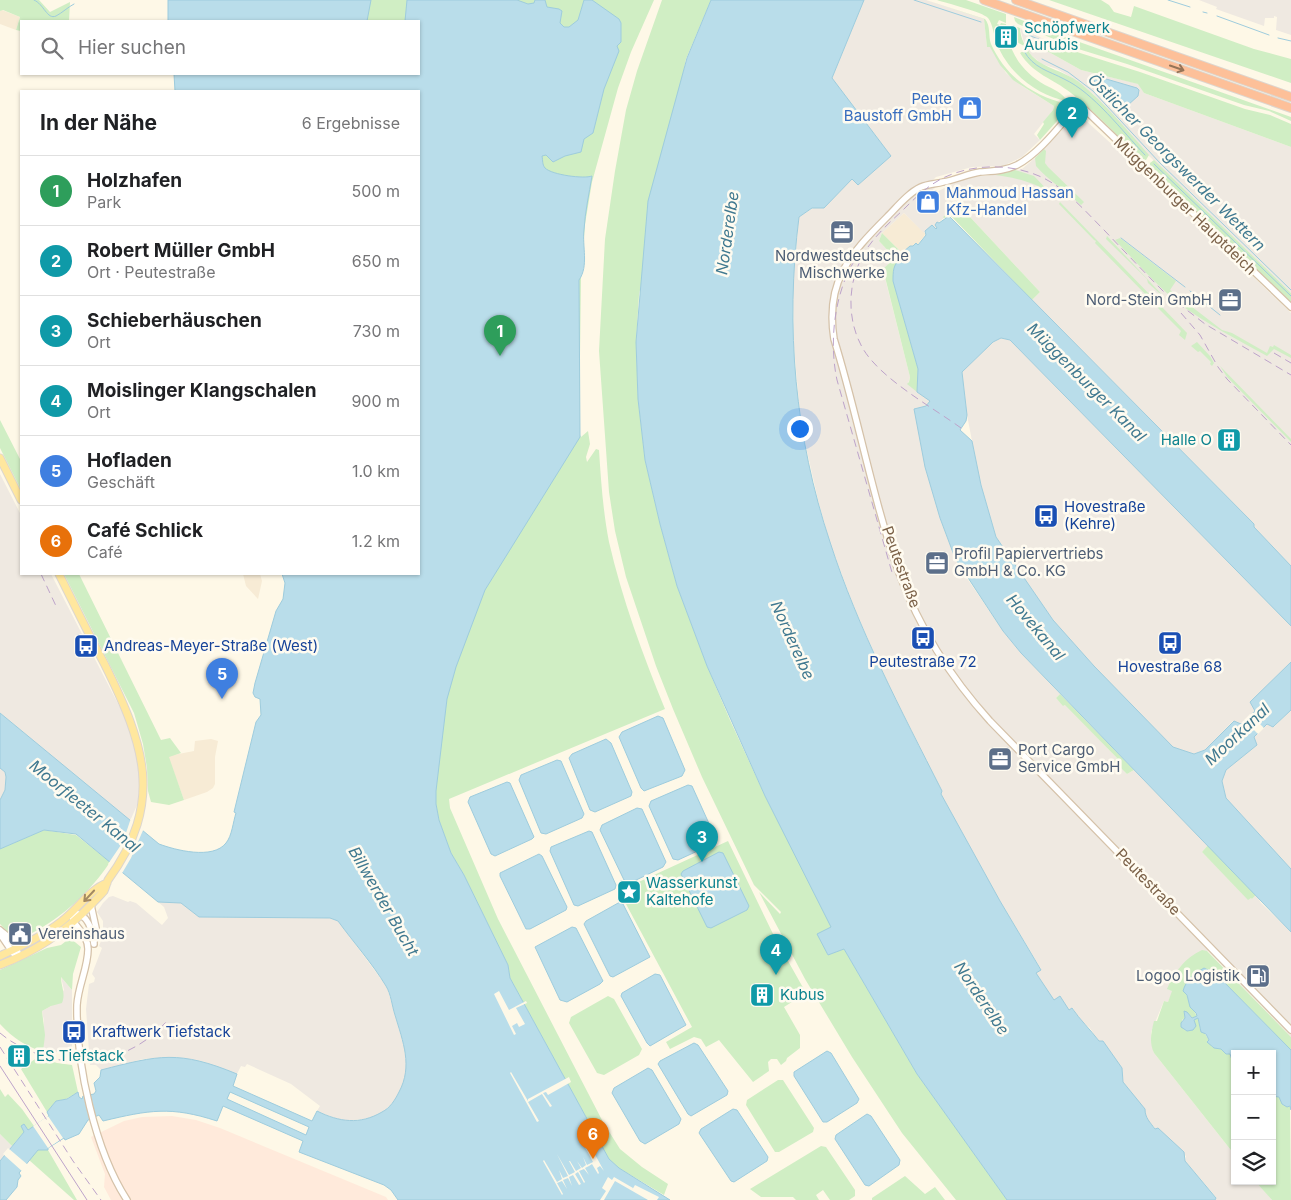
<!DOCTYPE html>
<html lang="de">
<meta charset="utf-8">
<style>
body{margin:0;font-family:Inter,sans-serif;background:#f6f6f6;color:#202124}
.controls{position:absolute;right:15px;bottom:15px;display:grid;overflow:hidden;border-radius:0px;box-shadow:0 1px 4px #0004}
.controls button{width:45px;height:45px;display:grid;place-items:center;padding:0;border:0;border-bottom:1px solid #e0e0e0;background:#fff;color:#202124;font:25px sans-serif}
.you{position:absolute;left:799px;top:428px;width:18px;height:18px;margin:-12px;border:4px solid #fff;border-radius:50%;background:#1a73e8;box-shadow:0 0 0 8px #1a73e833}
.badge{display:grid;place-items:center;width:32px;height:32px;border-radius:50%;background:#0f766e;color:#fff;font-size:16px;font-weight:700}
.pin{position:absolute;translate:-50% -41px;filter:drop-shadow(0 1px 2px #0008)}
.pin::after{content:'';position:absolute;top:26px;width:18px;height:15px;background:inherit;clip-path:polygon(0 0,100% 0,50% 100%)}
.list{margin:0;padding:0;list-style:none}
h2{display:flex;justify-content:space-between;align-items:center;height:65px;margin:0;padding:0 20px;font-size:21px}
h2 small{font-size:16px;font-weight:400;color:#757577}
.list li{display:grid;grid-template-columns:32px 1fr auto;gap:15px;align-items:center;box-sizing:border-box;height:70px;padding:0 20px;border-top:1px solid #e0e0e0}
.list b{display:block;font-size:19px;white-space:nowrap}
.list p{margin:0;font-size:16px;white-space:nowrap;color:#757577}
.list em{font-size:16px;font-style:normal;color:#757577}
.icon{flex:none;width:28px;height:28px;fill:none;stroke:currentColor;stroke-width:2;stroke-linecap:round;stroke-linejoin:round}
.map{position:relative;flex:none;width:1291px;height:1200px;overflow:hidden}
.search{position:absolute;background:#fff;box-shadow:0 1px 4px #0004;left:20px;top:20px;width:400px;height:55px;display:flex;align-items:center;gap:12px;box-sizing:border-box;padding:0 18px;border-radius:0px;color:#757577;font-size:19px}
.panel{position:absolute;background:#fff;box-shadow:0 1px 4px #0004;left:20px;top:90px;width:400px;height:485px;border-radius:0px}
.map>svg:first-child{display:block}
.residential{fill:#f7ebd5}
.commercial{fill:#ffeadb}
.industrial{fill:#efe9e1}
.green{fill:#d0eec4;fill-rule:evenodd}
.water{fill:#b9ddea;stroke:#9eccdd;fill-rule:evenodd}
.pier{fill:#fef8e7}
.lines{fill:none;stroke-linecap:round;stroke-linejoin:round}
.stream{stroke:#9eccdd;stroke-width:1}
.secondary-casing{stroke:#d5c2a9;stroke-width:8}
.primary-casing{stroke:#ddd6cf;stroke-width:9}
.highway-casing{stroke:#ddd6cf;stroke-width:10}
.secondary{stroke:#fff;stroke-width:5.5}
.primary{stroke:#ffe79e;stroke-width:7}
.highway{stroke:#fdc099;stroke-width:8}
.tram{stroke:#bda3ca;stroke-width:1}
.rail{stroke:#bda3ca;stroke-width:1;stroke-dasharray:8 5;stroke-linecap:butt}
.oneway{stroke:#957458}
.oneway2{stroke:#a38962}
.labels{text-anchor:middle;stroke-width:5;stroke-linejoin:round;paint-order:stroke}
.culture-label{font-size:15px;fill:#0d838f;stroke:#fffbf0;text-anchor:start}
.shop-label{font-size:15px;fill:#366cbe;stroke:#fffbf0;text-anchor:end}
.street-label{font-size:15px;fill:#7b6148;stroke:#fffbf0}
.service-label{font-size:15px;fill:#4e5e75;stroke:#fffbf0;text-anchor:start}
.transit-label{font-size:15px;fill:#164399;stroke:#fffbf0;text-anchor:start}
.water-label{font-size:16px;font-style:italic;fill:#407990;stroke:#fffbf0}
</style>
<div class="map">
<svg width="1291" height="1200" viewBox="0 0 1291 1200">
<rect width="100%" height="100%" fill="#fef8e7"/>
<!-- residential -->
<path class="residential" d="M 2,10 L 20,17 L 16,30 L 0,24 L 0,11 Z
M 904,213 L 926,234 L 917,245 L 903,252 L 903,254 L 882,233 Z
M 243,574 L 260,574 L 262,581 L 258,599 L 246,586 Z
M 211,739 L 218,741 L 215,757 L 215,784 L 213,788 L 207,792 L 184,800 L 168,756 L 194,751 L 195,741 Z"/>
<!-- commercial -->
<path class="commercial" d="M 172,1116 L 196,1120 L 220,1128 L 386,1197 L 388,1200 L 111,1200 L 104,1187 L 105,1174 L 91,1137 L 124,1121 L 142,1117 Z"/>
<!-- industrial -->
<path class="industrial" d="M 864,0 L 926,0 L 984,19 L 987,47 L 990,46 L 1006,73 L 1022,86 L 1054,106 L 1053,110 L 1034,134 L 1040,140 L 1022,157 L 1003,166 L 972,167 L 936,177 L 933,180 L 935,188 L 930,192 L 933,194 L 954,183 L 972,177 L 1003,174 L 1022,169 L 1035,158 L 1070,122 L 1075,118 L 1083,118 L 1174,201 L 1291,313 L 1291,566 L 1254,527 L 1254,524 L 1032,300 L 1040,292 L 956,202 L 947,210 L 949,212 L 944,217 L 944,218 L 935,225 L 938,228 L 936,229 L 925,231 L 924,233 L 904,213 L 882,233 L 879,241 L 892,255 L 894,259 L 883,270 L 910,377 L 908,384 L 930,401 L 926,406 L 940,518 L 955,558 L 960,568 L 1003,631 L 1021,653 L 1060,694 L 1056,698 L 1064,706 L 1065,704 L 1117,758 L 1115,761 L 1127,774 L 1134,770 L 1208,845 L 1202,852 L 1248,899 L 1251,897 L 1252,899 L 1256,895 L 1261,903 L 1291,932 L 1291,1037 L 1208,951 L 1181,966 L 1174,975 L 1168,989 L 1173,991 L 1168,1002 L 1164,1001 L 1151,1032 L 1151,1039 L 1154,1053 L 1234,1154 L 1235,1181 L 1256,1181 L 1272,1200 L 1215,1200 L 1216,1197 L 1185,1161 L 1186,1156 L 1156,1129 L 1147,1119 L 1123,1082 L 1122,1068 L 1103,1041 L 1099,1041 L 1089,1027 L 1081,1022 L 1073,1008 L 1069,1011 L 1060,997 L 1054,1000 L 1036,973 L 1041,969 L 1000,901 L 941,794 L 942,791 L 895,699 L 874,653 L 854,607 L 830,543 L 819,504 L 801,425 L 794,347 L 793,283 L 799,217 L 813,208 L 824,208 L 852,179 L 858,185 L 891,156 L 832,78 Z
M 1199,0 L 1291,0 L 1291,35 L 1276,30 L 1277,17 L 1274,16 L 1274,18 L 1265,18 L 1264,26 L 1216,9 L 1217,7 Z
M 1020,28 L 1044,39 L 1047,51 L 1081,70 L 1139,84 L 1144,93 L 1291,147 L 1291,293 L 1149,156 L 1093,94 L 1077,81 L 1057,69 L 1042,64 L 1031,55 L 1024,43 Z
M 1001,338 L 1010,340 L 1028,357 L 1291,626 L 1291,662 L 1251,702 L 1255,711 L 1241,724 L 1233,721 L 1205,750 L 1194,754 L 1173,747 L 1094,666 L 1053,620 L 996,537 L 981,485 L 972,441 L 967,415 L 962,372 L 993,342 Z
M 0,474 L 21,515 L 21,574 L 51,574 L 129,725 L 136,752 L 139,777 L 138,803 L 130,821 L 0,713 Z
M 1291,710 L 1291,869 L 1226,798 L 1222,781 L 1226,770 L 1257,745 L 1253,737 L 1268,724 L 1274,727 Z
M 0,768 L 5,772 L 6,777 L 5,790 L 0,800 Z
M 113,896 L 128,902 L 130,901 L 136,903 L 162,925 L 168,918 L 164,907 L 158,902 L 181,903 L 199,917 L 330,918 L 338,921 L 387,987 L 404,1047 L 407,1070 L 402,1087 L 394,1101 L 384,1111 L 371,1118 L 345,1121 L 336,1119 L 317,1111 L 320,1106 L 291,1084 L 247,1064 L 245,1067 L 241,1066 L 237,1074 L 201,1061 L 174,1057 L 143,1059 L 101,1070 L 96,1065 L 90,1065 L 86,1009 L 89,984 L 94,982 L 95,978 L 92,974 L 102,948 L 99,946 L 103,936 L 103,921 L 97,912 L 103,903 L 109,897 Z
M 61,977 L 72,990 L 72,1052 L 43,1052 L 44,1021 L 42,1011 L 51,1006 L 64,990 Z
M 0,1134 L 12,1146 L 0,1161 Z"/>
<!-- green -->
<path class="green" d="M 0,0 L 39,0 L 50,12 L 70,2 L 69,21 L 21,21 L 21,31 L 16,30 L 20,17 L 3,10 L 0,11 Z
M 370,0 L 654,0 L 631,52 L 618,88 L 592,182 L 585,224 L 581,279 L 579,433 L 581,437 L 588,431 L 590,444 L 586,457 L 587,462 L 596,449 L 599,450 C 601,481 603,511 609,542 C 622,599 643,655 665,709 L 449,799 L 450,808 L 498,919 L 603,1122 L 620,1149 L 642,1167 L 668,1184 L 664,1195 L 619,1168 L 609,1159 L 510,978 L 508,965 L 464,875 L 451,853 L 439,820 L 436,804 L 419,574 L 419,21 L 365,21 Z
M 662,0 L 711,0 L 686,59 L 639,295 L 636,342 L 638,399 L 645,460 L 660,524 L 677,586 L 707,666 L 730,720 L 765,796 L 832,927 L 827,955 L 844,949 L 917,1074 L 1007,1200 L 956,1200 L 902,1133 L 852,1057 L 805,979 L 759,892 L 780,914 L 781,912 L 754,885 L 702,777 L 673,709 L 656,666 L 626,577 L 615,531 L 609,492 L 599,351 L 605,239 L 615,171 L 626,110 L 637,71 Z
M 926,0 L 985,19 C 991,26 988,36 991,44 C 1006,77 1033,96 1067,104 L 1066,111 L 1040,140 L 1037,135 L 1044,124 L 1043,122 L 1053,110 L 1054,106 L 1013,80 L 1000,65 L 990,47 L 987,47 L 984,19 Z
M 937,0 L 966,0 L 1006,14 L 1006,23 L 999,20 L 997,24 L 1000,25 L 1001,23 L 1006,24 L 1008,36 L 1006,35 L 1004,38 L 1006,40 L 1008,37 C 1013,59 1026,74 1045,85 C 1053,89 1063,93 1067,101 C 1037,96 1008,72 997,44 C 994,37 993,24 988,18 C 983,12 946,3 937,0 Z
M 1049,0 L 1101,0 L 1109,5 L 1114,12 L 1131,17 L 1134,6 L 1254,49 L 1291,59 L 1291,83 Z
M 1014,17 L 1054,33 L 1291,117 L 1291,121 L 1269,111 L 1244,105 L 1127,64 L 1075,48 L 1018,24 L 1015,21 Z
M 1014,26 L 1020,28 C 1020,38 1026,48 1032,56 C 1045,69 1064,71 1079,82 C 1105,103 1127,130 1149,155 L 1146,160 L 1142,160 C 1119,138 1097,113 1071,93 C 1052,78 1034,75 1020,53 L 1025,50 L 1024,46 L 1015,41 L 1012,27 Z
M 1044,39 L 1077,52 L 1140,72 L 1245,109 L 1270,115 L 1291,124 L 1291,147 L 1144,93 L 1138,84 L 1081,70 L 1047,51 Z
M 1044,149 L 1046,151 L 1045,163 L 1048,167 L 1084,202 L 1081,205 C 1066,191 1049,181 1036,166 L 1035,158 Z
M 1154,160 L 1291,293 L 1291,304 L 1150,168 L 1150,163 Z
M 1015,170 L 1034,176 L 1055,198 C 1039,182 1016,178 995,175 Z
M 956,202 L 1040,292 L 1032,300 L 951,216 L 944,218 L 943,217 L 949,212 L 947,210 Z
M 1060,202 L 1154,299 L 1154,303 L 1095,243 L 1096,241 L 1094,240 L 1059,204 Z
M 882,233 L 901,252 L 895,258 L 898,262 L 893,280 L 918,369 L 917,392 L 907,384 L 909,382 L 910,377 L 883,269 L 894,259 L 892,255 L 879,241 Z
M 1107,236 L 1166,299 L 1148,283 L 1147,279 L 1106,239 Z
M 1120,238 L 1176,281 L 1170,290 L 1222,330 L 1232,333 L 1267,353 L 1270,346 L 1273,347 L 1274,345 L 1291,355 L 1291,358 L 1274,349 L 1267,356 C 1238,340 1207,324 1181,305 C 1157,286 1136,262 1115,240 Z
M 1161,306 L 1187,333 L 1185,340 L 1179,335 L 1181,331 L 1158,308 Z
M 1197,342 L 1210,356 L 1214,363 L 1212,366 L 1210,364 L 1211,362 L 1200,351 L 1198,352 L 1191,346 Z
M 1220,366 L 1291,439 L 1291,442 L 1227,377 Z
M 0,420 L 21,461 L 21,490 L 0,448 Z
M 64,574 L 79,574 L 161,740 L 170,738 L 181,753 L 169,757 L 184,800 L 169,805 L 151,802 L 148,791 L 147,768 L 143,744 L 134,713 Z
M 1060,694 L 1134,770 L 1127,774 L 1114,761 L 1117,758 L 1065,705 L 1063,706 L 1056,698 Z
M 44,830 L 76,835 L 110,862 C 91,891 63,917 32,933 C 28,935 23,939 18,939 C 11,938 5,929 0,924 L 0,849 Z
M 728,841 L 774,936 L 806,993 L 784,1007 L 800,1035 L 800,1048 L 787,1058 L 786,1061 L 781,1065 L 777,1059 L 771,1059 L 768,1062 L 769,1071 L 753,1082 L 719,1040 L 706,1047 L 701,1039 L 694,1037 L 670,1049 L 666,1042 L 692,1027 L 619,891 Z
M 1208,845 L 1256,895 L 1252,899 L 1251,898 L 1248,900 L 1202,852 Z
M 70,938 L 81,947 L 73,974 L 72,990 L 61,977 C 61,987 66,993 62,1003 L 51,1006 L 42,1011 L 45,1035 L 43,1052 C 24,1045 14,1039 0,1024 L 0,970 L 47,948 L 61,945 Z
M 1202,950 L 1207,951 L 1291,1037 L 1291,1050 L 1219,977 L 1214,977 L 1212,972 L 1208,969 L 1186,993 C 1190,1007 1199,1015 1200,1029 C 1207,1035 1209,1040 1212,1047 L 1221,1049 L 1230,1054 L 1233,1063 L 1235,1064 L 1235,1158 L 1234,1154 L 1154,1053 C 1149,1042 1151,1033 1154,1021 L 1157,1021 L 1164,1001 L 1168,1002 L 1172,991 L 1167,989 C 1174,972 1185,958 1202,950 ZM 1184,1011 L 1194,1019 L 1195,1023 L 1190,1031 L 1184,1030 L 1182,1020 L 1185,1018 Z
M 608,996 L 614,999 L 642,1049 L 639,1055 L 604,1075 L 597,1073 L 569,1023 L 571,1017 Z
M 38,1057 L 57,1063 L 72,1065 L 78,1092 L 66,1099 L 56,1101 L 47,1112 L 21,1069 Z
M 778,1080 L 783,1080 L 814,1128 L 813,1132 L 779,1152 L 775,1152 L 746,1105 L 747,1100 Z
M 0,1089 L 5,1097 L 8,1094 L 22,1109 L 34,1126 L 24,1132 L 12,1146 L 0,1134 Z
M 1272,1096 L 1279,1097 L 1283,1105 L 1290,1107 L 1291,1200 L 1272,1200 L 1255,1181 L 1272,1181 Z
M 821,1146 L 826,1147 L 855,1190 L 855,1196 L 849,1200 L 830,1200 L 823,1190 L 816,1195 L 819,1200 L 796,1200 L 793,1197 L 761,1197 L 750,1189 Z
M 38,1150 L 48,1150 L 77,1200 L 74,1200 L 29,1160 Z
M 905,1176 L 925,1194 L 935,1187 L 945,1200 L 872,1200 L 872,1198 Z"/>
<!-- water -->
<path class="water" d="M 168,0 L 371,0 L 367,21 L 168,21 Z
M 407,0 L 517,0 L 528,4 L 534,3 L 535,0 L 545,0 L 547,7 L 559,9 L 562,11 L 560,23 L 564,27 L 569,27 L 578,20 L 584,0 L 592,0 L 619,19 L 621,23 L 621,42 L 617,46 L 619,51 L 604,89 L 593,133 L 584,139 L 581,152 L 565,156 L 553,162 L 546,155 L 542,156 C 543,161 542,164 545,168 C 552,175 584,179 592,176 C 589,194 585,212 584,230 C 582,246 589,266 579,280 L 580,437 L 485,590 L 456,667 L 447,699 L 436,791 L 436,804 L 439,820 L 451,853 L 464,875 L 508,965 L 510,978 L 609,1159 L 619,1168 L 670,1200 L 398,1200 L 391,1190 L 384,1185 L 299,1152 L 303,1141 L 223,1106 L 217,1121 C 171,1106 149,1110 103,1121 L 99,1115 L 88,1120 L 79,1134 L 65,1140 L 64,1138 L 48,1148 L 48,1150 L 38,1150 L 19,1173 L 21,1176 L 18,1180 L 17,1187 L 6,1200 L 0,1200 L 0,1161 L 24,1132 L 21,1126 L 24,1124 L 28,1130 L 49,1116 L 47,1112 L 56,1101 L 67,1099 L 78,1092 L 79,1097 L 82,1099 L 83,1096 L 94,1094 L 96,1091 L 94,1083 L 100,1077 L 101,1070 C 159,1055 179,1050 237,1074 L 233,1086 L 312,1121 L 317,1111 C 339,1122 360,1125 382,1112 C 390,1108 395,1100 399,1092 C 413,1066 403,1042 395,1015 C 392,1006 391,994 386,986 C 372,963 354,943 338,921 L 330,918 L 199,917 L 181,903 L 158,902 L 76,834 L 44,830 L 0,849 L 0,800 L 5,790 L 6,777 L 5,772 L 0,768 L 0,713 L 159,844 C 175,850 213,860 226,843 C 232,836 233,822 236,813 L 234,812 L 256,722 L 261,715 L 260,699 L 255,697 L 253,693 L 255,683 L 276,611 L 283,599 L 285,583 L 282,574 L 419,574 L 419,91 L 175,91 L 174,74 L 419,74 L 419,21 L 405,21 ZM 230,1092 L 309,1127 L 306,1135 L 227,1099 Z
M 711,0 L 864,0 L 832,78 L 891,156 L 858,185 L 852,179 L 824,208 L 812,208 L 799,217 C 785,327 795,437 830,542 C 858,629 901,710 942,791 L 941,794 L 1000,901 L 1041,970 L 1036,973 L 1054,1000 L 1060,996 L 1069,1010 L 1072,1008 C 1080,1020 1090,1029 1099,1041 L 1103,1041 L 1122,1068 L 1123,1082 L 1145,1109 C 1145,1118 1150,1122 1155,1129 L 1158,1128 L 1184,1152 L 1185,1161 L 1216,1198 L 1215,1200 L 1007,1200 L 917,1074 L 844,949 L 828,955 L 817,934 L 831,927 L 765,796 L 707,666 L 677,586 L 660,524 L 645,460 L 638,399 L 636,342 L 648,201 L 687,58 Z
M 1096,76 L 1137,88 L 1139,90 L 1138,96 L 1128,105 L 1127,104 L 1121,107 L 1118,106 L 1094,81 Z
M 949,216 L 1254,524 L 1254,527 L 1291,566 L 1291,626 L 1010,340 L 1001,338 L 993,342 L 962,372 L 967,415 L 966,421 L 960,430 L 972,441 L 981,485 L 996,537 L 1053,620 L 1094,666 L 1173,747 L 1194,754 L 1205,750 L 1234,721 L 1241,724 L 1255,711 L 1250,702 L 1291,662 L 1291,710 L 1273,727 L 1267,724 L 1254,737 L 1257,745 L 1226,770 L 1222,781 L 1226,798 L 1291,869 L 1291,932 L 1021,653 L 1003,631 L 955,558 L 940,518 L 925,467 L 914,409 L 926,406 L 930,401 L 917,392 L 918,369 L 893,281 C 893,273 893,263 900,261 L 899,260 L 904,255 L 903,252 L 910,246 L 913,246 L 916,243 L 918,245 L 926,235 L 925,231 L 932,225 L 936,229 L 937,228 L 935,225 L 937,222 L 939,223 Z
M 658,716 L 663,718 L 685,770 L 682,776 L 644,791 L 641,788 L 619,737 L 622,732 Z
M 606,739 L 611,743 L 632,792 L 631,796 L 595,812 L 590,810 L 569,758 L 572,754 Z
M 557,760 L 561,761 L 584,814 L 582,818 L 546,834 L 541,833 L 519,780 L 521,775 Z
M 507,782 L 510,783 L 534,837 L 532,839 L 495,856 L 491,854 L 468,802 L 470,797 Z
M 688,785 L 692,786 L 716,839 L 715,843 L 678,860 L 673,859 L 649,806 L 651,801 Z
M 637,808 L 642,809 L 666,862 L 663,867 L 630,883 L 624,880 L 600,830 L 602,825 Z
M 589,831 L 592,832 L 616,885 L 615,889 L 578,906 L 574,905 L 550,851 L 551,847 Z
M 719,852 L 723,853 L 749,906 L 747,910 L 711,928 L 707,927 L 681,874 L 683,871 Z
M 539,854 L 542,856 L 567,907 L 566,910 L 530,929 L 526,929 L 500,876 L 500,873 Z
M 620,902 L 623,904 L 650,957 L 613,977 L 610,976 L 584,924 L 586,921 Z
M 572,927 L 576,928 L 603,981 L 600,984 L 567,1002 L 560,1000 L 535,947 Z
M 1204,968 L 1212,972 L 1215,977 L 1219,977 L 1291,1050 L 1291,1110 L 1290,1106 L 1287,1107 L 1282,1104 L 1279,1097 L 1272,1096 L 1272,1054 L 1235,1054 L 1235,1064 L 1233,1063 L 1230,1054 L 1226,1054 L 1221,1049 L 1214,1048 L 1207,1042 L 1209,1040 L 1206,1034 L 1201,1032 L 1198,1018 L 1194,1020 L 1196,1026 L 1193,1030 L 1187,1031 L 1181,1027 L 1181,1023 L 1185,1018 L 1184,1011 L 1187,1012 L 1192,1018 L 1197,1016 L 1196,1013 L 1190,1007 L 1187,995 L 1183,991 C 1186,980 1194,974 1204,968 Z
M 655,974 L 660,975 L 686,1025 L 650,1046 L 647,1043 L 621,996 L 622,993 Z
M 694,1043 L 698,1045 L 728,1091 L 727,1095 L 691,1116 L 688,1114 L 658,1064 L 660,1061 Z
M 827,1051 L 831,1053 L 859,1099 L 857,1103 L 827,1122 L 823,1122 L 794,1076 L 794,1072 Z
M 648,1068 L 652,1070 L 681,1119 L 679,1124 L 645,1144 L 640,1141 L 612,1093 L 614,1088 Z
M 733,1109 L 737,1110 L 768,1157 L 767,1161 L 734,1182 L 731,1181 L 699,1133 L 701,1129 Z
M 867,1114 L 871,1116 L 900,1160 L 899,1165 L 869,1186 L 865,1185 L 835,1139 L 836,1135 Z"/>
<!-- pier -->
<path class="pier" d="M 1250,714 L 1264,728 L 1258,734 L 1244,720 Z
M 131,818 L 144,828 L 131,858 L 121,875 L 108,864 L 123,842 Z
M 499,991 L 509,1010 L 526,1001 L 527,1003 L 516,1008 L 525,1024 L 519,1027 L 517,1023 L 512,1026 L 516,1034 L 514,1035 L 494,994 Z
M 511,1072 L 528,1101 L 528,1099 L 569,1077 L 571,1082 L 548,1095 L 546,1092 L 543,1093 L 552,1106 L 550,1107 L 542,1094 L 528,1102 L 539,1121 L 537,1122 L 510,1073 Z
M 48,1116 L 63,1138 L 48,1148 L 33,1126 Z
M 581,1140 L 588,1151 L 592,1149 L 604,1171 L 600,1166 L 597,1168 L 599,1173 L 598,1174 L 592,1164 L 589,1166 L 592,1173 L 589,1166 L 585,1168 L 589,1175 L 584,1169 L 579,1171 L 585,1182 L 584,1183 L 578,1172 L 575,1174 L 581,1184 L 579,1185 L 573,1175 L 569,1177 L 572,1186 L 568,1178 L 563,1180 L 567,1189 L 562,1181 L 557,1183 L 563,1194 L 562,1195 L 543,1161 L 544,1160 L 557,1182 L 562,1179 L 559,1170 L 563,1178 L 568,1176 L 557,1154 L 569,1175 L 575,1172 L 569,1161 L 570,1161 L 576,1171 L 581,1168 L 577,1161 L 582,1168 L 586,1165 L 583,1157 L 587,1165 L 593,1162 Z
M 8,1148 L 28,1165 L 23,1172 L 3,1154 Z
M 608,1177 L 612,1180 L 614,1177 L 633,1188 L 632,1190 L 635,1185 L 659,1197 L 657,1200 L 648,1200 L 615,1181 L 604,1200 L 600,1200 L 606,1191 L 602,1188 Z"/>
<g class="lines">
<!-- stream -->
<path class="stream" d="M 34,0 C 44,4 47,20 56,16 C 62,13 68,7 74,4
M 914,0 L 981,22
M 1168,0 L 1190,7
M 1203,12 L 1207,13
M 1217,16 L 1269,35
M 1026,34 L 1043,41
M 1278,38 L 1291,41
M 1024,51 C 1033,68 1049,71 1064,79 C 1094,93 1122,131 1145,155
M 1042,59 L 1068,72 L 1093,91 L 1160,163 L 1291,290
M 1154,164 L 1291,296
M 1121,238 L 1185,287
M 1190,291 L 1220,315"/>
<defs>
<path id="secondary" d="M 1291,307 L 1079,104 C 1061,124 1040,153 1017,165 C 1005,171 993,171 980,172 C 967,174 956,180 943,182 C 936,184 928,184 921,187 C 908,193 897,207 887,217 C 849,255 825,282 834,339 C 858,416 872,497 899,573 C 919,627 951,678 990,721 L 1291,1030
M 91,905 L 96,928 L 94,942
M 0,930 C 9,938 19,944 18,957
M 0,934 L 13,953
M 94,944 C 92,931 89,913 72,913 C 70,925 88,932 88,949 C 88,968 78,986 77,1005 C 76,1064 95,1151 127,1200"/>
<path id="primary" d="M 0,458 L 21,500
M 0,956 C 21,946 43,936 62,921 C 77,910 90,889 107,883
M 0,965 C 34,952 66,931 91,905 C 95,900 100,896 104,891 C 106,887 106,884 108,880 C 165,802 144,744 105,665 C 89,635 74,604 59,574"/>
<path id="highway" d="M 984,0 L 1291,108
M 1016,0 L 1291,97"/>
</defs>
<!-- secondary casing -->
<use href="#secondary" class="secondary-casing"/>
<!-- primary casing -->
<use href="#primary" class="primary-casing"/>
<!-- highway casing -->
<use href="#highway" class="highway-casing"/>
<!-- secondary -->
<use href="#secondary" class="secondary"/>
<!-- primary -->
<use href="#primary" class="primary"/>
<!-- highway -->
<use href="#highway" class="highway"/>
<!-- tram -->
<path class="tram" d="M 0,1066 L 87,1200"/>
<!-- rail -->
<path class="rail" d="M 853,263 C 834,296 829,343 837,380 L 893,576
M 1181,313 L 1200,335 L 1218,367 L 1227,379 L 1291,445
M 1274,353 L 1291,363
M 961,428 C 932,407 879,378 862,347 C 845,316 848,276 868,247 C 878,233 890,222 902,211 C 914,199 927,186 943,178 C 972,164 1009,163 1039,176 C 1065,187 1085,211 1105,231 C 1125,252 1145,273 1166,294 L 1205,324 L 1291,375
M 41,574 L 56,606
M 0,1033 C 20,1050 47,1059 73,1062
M 0,1047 L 73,1161 L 101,1200
M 91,1062 C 119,1058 148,1043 166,1022"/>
</g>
<!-- one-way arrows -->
<defs><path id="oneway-shaft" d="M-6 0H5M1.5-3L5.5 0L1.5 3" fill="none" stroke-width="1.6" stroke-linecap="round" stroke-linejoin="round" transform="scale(1.25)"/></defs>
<use class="oneway" href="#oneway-shaft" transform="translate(1177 68) rotate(19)"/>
<use class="oneway2" href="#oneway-shaft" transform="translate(89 896) rotate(133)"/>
<!-- icons -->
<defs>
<symbol id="building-square" viewBox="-11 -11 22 22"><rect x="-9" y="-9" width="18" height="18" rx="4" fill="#0f9aa8" stroke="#fffbf0"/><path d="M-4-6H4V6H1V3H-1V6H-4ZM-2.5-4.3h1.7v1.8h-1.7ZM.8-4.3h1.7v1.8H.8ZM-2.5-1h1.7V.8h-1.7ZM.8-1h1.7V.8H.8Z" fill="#fff"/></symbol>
<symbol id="shop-square" viewBox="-11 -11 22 22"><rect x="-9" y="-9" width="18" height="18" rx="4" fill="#3f7fe0" stroke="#fffbf0"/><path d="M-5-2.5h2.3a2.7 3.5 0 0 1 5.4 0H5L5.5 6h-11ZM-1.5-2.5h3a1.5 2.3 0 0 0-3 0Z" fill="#fff"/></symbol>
<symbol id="office-square" viewBox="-11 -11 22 22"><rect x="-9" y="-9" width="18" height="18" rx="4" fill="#5c6f8a" stroke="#fffbf0"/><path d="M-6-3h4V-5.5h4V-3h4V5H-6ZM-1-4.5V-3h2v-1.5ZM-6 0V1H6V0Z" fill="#fff"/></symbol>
<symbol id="bus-square" viewBox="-11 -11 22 22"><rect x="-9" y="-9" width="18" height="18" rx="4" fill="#1a4fb4" stroke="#fffbf0"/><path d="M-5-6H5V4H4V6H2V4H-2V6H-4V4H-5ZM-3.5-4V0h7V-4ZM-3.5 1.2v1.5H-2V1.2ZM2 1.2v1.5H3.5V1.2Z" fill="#fff"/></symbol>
<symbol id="sight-square" viewBox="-11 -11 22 22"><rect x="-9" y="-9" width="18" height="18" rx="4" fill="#0f9aa8" stroke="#fffbf0"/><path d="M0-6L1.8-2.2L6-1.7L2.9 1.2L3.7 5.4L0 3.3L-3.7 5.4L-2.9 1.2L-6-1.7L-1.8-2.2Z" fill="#fff"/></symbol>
<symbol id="civic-square" viewBox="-11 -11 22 22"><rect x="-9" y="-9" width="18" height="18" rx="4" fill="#5c6f8a" stroke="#fffbf0"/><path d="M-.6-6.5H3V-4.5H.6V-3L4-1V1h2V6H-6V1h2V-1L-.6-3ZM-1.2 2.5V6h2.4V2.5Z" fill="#fff"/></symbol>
<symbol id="fuel-square" viewBox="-11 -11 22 22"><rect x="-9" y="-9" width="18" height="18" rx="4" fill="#5c6f8a" stroke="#fffbf0"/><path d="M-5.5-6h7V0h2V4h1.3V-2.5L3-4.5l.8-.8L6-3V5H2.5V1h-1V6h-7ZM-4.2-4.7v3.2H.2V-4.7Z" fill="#fff"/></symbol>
</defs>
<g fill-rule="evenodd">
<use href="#building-square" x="992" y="23" width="28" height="28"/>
<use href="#shop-square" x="956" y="94" width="28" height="28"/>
<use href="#shop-square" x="914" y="188" width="28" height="28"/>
<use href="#office-square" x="828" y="218" width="28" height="28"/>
<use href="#office-square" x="1216" y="286" width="28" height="28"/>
<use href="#building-square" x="1215" y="426" width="28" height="28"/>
<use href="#bus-square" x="1032" y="502" width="28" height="28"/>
<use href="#office-square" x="923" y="549" width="28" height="28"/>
<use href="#bus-square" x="909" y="624" width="28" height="28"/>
<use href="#bus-square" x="1156" y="629" width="28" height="28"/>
<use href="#bus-square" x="72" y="632" width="28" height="28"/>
<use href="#office-square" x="986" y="745" width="28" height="28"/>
<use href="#sight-square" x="615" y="878" width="28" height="28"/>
<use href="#civic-square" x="6" y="920" width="28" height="28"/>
<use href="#fuel-square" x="1244" y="962" width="28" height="28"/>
<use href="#building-square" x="748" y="981" width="28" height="28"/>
<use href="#bus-square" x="60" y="1018" width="28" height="28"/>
<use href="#building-square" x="5" y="1042" width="28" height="28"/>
</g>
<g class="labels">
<!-- culture labels -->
<g class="culture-label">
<text x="1024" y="33">Schöpfwerk<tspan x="1024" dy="17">Aurubis</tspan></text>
<text x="1212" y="445" text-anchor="end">Halle O</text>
<text x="646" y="888">Wasserkunst<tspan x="646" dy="17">Kaltehofe</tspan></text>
<text x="780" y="1000">Kubus</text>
<text x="36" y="1061">ES Tiefstack</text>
</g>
<!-- shop labels -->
<g class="shop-label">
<text x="952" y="104">Peute<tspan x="952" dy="17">Baustoff GmbH</tspan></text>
<text x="946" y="198" text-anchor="start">Mahmoud Hassan<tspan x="946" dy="17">Kfz-Handel</tspan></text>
</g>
<!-- street labels -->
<g class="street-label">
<text transform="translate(1185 206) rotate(44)" y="5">Müggenburger Hauptdeich</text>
<text transform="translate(901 567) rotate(70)" y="5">Peutestraße</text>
<text transform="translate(1148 882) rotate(46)" y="5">Peutestraße</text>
</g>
<!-- service labels -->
<g class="service-label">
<text x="842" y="261" text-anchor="middle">Nordwestdeutsche<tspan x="842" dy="17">Mischwerke</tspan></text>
<text x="1212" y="305" text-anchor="end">Nord-Stein GmbH</text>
<text x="954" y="559">Profil Papiervertriebs<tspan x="954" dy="17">GmbH &amp; Co. KG</tspan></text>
<text x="1018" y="755">Port Cargo<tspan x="1018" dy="17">Service GmbH</tspan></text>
<text x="38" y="939">Vereinshaus</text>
<text x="1240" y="981" text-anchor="end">Logoo Logistik</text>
</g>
<!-- transit labels -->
<g class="transit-label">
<text x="1064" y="512">Hovestraße<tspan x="1064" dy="17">(Kehre)</tspan></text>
<text x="104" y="651">Andreas-Meyer-Straße (West)</text>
<text x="923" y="667" text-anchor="middle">Peutestraße 72</text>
<text x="1170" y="672" text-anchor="middle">Hovestraße 68</text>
<text x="92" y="1037">Kraftwerk Tiefstack</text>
</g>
<!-- water labels -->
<g class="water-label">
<text transform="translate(1177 162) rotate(45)" y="6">Östlicher Georgswerder Wettern</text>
<text transform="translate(727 233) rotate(-82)" y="6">Norderelbe</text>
<text transform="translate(1087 382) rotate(45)" y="6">Müggenburger Kanal</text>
<text transform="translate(1036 627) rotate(50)" y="6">Hovekanal</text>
<text transform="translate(793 640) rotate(66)" y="6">Norderelbe</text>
<text transform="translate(1237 734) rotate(-43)" y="6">Moorkanal</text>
<text transform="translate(85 806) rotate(39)" y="6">Moorfleeter Kanal</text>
<text transform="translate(384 901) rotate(60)" y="6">Billwerder Bucht</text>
<text transform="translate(982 998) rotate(56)" y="6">Norderelbe</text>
</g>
</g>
</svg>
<div class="controls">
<button>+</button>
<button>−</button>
<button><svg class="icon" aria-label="layers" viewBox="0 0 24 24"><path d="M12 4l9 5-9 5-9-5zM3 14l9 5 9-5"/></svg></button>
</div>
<div class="you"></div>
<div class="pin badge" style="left:500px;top:356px;background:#2e9e5b">1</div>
<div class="pin badge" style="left:1072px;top:138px;background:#0f9aa8">2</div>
<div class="pin badge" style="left:702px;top:862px;background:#0f9aa8">3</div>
<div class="pin badge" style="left:776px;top:975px;background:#0f9aa8">4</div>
<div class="pin badge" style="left:222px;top:699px;background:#3f7fe0">5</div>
<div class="pin badge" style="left:593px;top:1159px;background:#e8710a">6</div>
<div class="search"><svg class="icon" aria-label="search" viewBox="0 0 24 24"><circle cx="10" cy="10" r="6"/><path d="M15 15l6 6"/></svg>Hier suchen</div>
<section class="panel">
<h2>In der Nähe<small>6 Ergebnisse</small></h2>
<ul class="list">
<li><span class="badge" style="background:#2e9e5b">1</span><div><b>Holzhafen</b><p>Park</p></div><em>500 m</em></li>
<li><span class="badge" style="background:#0f9aa8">2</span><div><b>Robert Müller GmbH</b><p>Ort · Peutestraße</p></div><em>650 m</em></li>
<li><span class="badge" style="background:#0f9aa8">3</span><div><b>Schieberhäuschen</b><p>Ort</p></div><em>730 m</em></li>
<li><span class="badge" style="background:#0f9aa8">4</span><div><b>Moislinger Klangschalen</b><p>Ort</p></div><em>900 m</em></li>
<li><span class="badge" style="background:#3f7fe0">5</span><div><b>Hofladen</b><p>Geschäft</p></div><em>1.0 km</em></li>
<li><span class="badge" style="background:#e8710a">6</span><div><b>Café Schlick</b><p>Café</p></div><em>1.2 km</em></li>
</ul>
</section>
</div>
